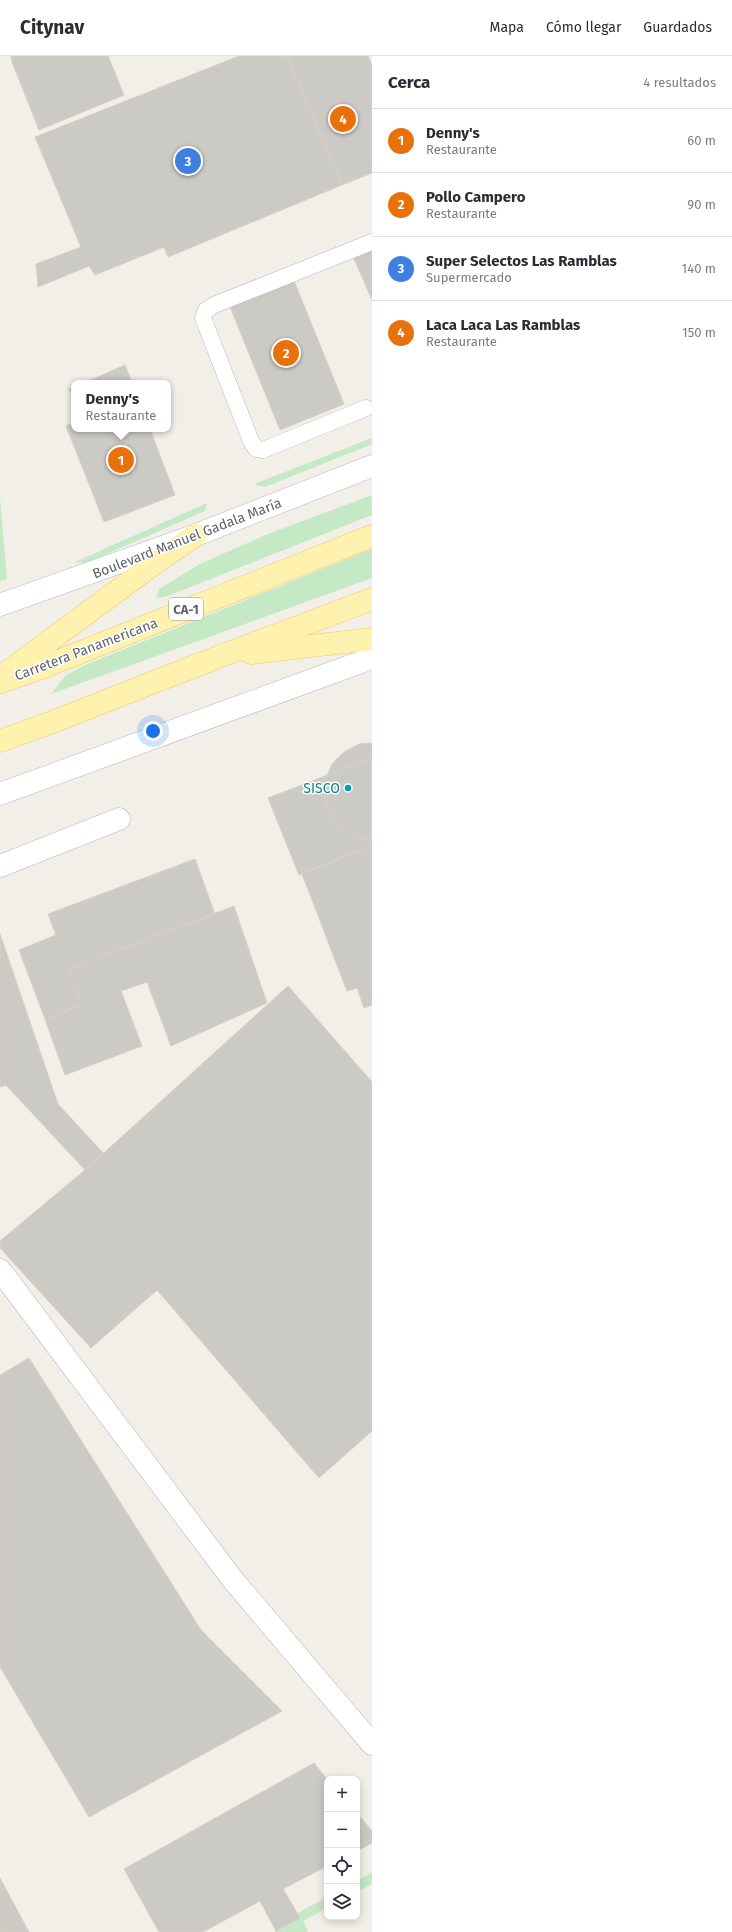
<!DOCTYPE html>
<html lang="es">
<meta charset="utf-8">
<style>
body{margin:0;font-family:"Fira Sans",sans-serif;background:#f7f7f7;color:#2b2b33}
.controls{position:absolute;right:12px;bottom:12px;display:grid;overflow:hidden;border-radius:8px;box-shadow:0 2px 10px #0003}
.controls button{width:36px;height:36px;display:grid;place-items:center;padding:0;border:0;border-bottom:1px solid #e1e1e2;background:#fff;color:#2b2b33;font:20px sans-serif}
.you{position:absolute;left:153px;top:675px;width:14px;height:14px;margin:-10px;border:3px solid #fff;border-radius:50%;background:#1a73e8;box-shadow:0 0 0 6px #1a73e833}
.badge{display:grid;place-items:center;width:26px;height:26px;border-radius:50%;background:#ea580c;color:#fff;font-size:13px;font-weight:700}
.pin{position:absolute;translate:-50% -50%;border:2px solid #fff;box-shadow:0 1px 4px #0006}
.popup{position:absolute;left:71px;top:324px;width:100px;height:52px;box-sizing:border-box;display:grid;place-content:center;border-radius:8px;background:#fff;filter:drop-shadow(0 1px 3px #0005);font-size:13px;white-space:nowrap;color:#7c7c81}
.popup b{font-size:15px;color:#2b2b33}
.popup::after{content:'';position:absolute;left:50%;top:100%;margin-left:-8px;border:8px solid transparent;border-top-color:#fff}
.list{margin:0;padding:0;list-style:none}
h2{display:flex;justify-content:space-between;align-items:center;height:52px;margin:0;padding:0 16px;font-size:17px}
h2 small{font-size:13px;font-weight:400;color:#7c7c81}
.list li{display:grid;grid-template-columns:26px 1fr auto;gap:12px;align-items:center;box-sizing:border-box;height:64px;padding:0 16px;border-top:1px solid #e1e1e2}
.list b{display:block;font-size:15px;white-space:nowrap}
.list p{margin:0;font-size:13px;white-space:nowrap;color:#7c7c81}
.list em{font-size:13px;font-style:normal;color:#7c7c81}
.icon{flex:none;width:22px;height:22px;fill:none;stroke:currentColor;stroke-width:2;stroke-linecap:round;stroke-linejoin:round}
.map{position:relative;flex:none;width:372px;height:1876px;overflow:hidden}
header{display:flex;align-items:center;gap:24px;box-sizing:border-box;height:56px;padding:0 20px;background:#fff;border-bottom:1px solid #e1e1e2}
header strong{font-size:19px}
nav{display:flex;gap:22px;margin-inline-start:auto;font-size:14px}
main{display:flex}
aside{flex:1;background:#fff}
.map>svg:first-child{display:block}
.green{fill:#c5e8c5}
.building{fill:#cccac5;stroke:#d6d1c6}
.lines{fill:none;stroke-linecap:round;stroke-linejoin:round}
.lane-casing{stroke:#b5b8bc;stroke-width:17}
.street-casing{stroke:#b5b8bc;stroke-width:23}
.secondary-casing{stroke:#b6babf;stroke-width:23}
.primary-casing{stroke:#f2c960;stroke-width:23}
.lane{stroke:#fff;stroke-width:16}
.street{stroke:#fff;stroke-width:22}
.secondary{stroke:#fff;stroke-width:22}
.primary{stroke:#fff2af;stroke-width:22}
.culture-dot{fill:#0f9aa8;stroke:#fff;stroke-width:1.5}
.labels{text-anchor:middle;stroke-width:3;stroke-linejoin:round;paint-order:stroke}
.shield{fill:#fff;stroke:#8f9295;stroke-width:1}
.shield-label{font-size:13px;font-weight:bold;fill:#5f6368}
.street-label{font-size:14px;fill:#5f6368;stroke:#fff}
.culture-label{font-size:14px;fill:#0d838f;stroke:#fff;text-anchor:end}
</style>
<header>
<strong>Citynav</strong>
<nav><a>Mapa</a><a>Cómo llegar</a><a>Guardados</a></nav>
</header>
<main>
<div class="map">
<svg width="372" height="1876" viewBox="0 0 372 1876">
<rect width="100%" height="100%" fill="#f1efe8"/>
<!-- green -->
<path class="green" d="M 372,382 L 372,388 L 265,431 L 254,428 Z
M 372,439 L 372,459 L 165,541 L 156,542 L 159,533 L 200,508 L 268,478 Z
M 0,442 L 7,523 L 0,525 Z
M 207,447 L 205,455 L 86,507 L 75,506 Z
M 372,493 L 372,522 L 51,638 L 65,620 L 85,609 Z
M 372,1816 L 372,1828 L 357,1836 L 357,1825 Z
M 327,1841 L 327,1852 L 303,1865 L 308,1876 L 274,1876 L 300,1862 L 298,1857 Z"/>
<!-- building -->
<path class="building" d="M 11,0 L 108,0 L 124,39 L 39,74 L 12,6 Z
M 239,0 L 287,0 L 342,129 L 168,201 L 164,191 L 95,219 L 89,210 L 38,231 L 36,208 L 81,191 L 35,81 Z
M 287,0 L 368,0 L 372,9 L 372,117 L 342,129 Z
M 372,189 L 372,244 L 352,198 Z
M 292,220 L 344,348 L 280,374 L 228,246 Z
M 125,309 L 132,327 L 84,327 Z
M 74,331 L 74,344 L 69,333 Z
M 74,366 L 74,373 L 150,373 L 175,439 L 104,466 L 66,370 Z
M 372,687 L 372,783 L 369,784 L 352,780 L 338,770 L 329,756 L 324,740 L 325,724 L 332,708 L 344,696 L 359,688 Z
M 372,702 L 372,789 L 299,819 L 268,742 Z
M 372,789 L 372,949 L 364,952 L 357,932 L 347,935 L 302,818 Z
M 195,803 L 215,858 L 68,913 L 81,949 L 45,963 L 19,894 L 56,879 L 48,858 Z
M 234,850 L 267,947 L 171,990 L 147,926 L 121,935 L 142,990 L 65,1019 L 45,963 L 81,949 L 68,913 Z
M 0,878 L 58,1048 L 103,1097 L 85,1114 L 6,1029 L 0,1031 Z
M 288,930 L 372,1026 L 372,1375 L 319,1422 L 157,1234 L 91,1292 L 0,1192 L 0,1185 L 85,1114 Z
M 29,1302 L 201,1574 L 282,1655 L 89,1761 L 0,1611 L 0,1319 Z
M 314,1707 L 327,1723 L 327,1810 L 283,1833 L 300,1862 L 276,1875 L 260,1845 L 203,1876 L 159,1876 L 124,1813 Z
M 357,1757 L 372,1775 L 372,1787 L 357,1795 Z
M 0,1822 L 29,1876 L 0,1876 Z"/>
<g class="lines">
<defs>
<path id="lane" d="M 366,352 L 263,394 L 256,393 L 251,385 L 203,262 L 206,254 L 214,249 L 372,186"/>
<path id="street" d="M 0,810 L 119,763
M 0,1214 L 233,1524 L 372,1688"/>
<path id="secondary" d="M 0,549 L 196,479 L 372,410
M 0,738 L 372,602"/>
<path id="primary" d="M 251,597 L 372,583
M 6,617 L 155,507 L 196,479
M 0,626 L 41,612 L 372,480
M 0,685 L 50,667 L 218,601 L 372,543"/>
</defs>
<!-- lane casing -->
<use href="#lane" class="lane-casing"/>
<!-- street casing -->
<use href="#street" class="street-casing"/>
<!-- secondary casing -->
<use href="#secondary" class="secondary-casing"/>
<!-- primary casing -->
<use href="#primary" class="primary-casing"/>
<!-- lane -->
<use href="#lane" class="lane"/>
<!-- street -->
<use href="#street" class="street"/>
<!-- secondary -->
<use href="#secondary" class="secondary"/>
<!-- primary -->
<use href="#primary" class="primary"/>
</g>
<!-- markers -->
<circle class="culture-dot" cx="348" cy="732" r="4"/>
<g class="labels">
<!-- shield labels -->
<rect class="shield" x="169" y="542" width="34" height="22" rx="3"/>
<g class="shield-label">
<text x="186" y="558">CA-1</text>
</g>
<!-- street labels -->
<g class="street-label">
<text transform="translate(187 482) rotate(-21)" y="5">Boulevard Manuel Gadala María</text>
<text transform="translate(86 593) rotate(-21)" y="5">Carretera Panamericana</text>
</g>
<!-- culture labels -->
<g class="culture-label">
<text x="340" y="737">SISCO</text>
</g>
</g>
</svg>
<div class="controls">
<button>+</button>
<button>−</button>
<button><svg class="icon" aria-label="locate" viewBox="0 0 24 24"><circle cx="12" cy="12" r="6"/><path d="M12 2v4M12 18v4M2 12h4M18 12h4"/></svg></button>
<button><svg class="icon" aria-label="layers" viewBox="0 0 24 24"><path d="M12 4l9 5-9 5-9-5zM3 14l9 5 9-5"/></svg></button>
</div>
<div class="you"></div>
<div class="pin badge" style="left:121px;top:404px;background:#e8710a">1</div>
<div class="popup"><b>Denny's</b>Restaurante</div>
<div class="pin badge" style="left:286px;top:297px;background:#e8710a">2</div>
<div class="pin badge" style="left:188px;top:105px;background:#3f7fe0">3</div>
<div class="pin badge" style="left:343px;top:63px;background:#e8710a">4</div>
</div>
<aside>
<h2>Cerca<small>4 resultados</small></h2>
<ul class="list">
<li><span class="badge" style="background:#e8710a">1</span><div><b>Denny's</b><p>Restaurante</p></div><em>60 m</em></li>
<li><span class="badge" style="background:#e8710a">2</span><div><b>Pollo Campero</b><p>Restaurante</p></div><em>90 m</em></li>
<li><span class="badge" style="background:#3f7fe0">3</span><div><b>Super Selectos Las Ramblas</b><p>Supermercado</p></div><em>140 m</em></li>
<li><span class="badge" style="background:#e8710a">4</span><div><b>Laca Laca Las Ramblas</b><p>Restaurante</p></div><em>150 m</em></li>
</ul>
</aside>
</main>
